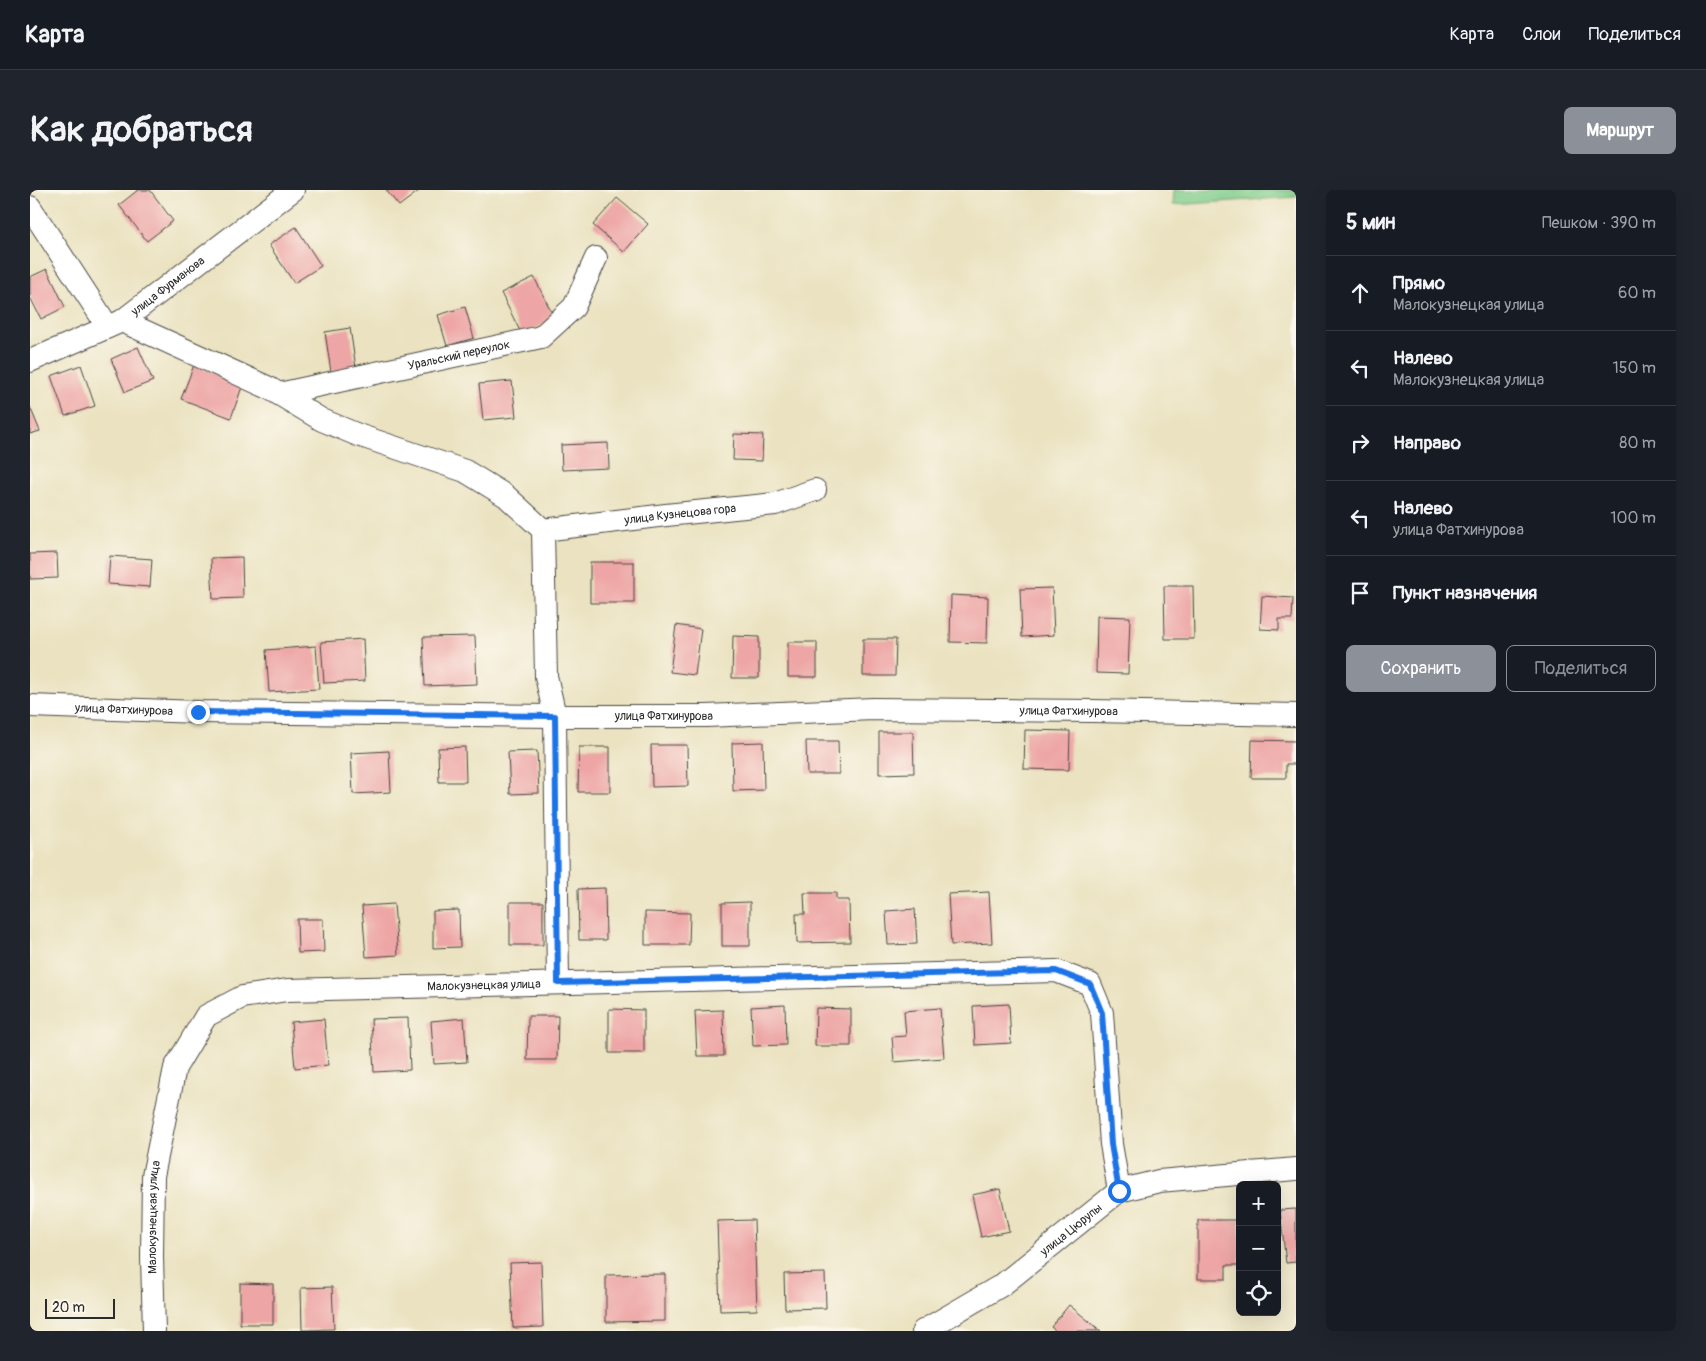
<!DOCTYPE html>
<html lang="ru">
<meta charset="utf-8">
<style>
body{margin:0;font-family:Pangolin,sans-serif;background:#20242c;color:#f1f3f6}
.controls{position:absolute;right:15px;bottom:15px;display:grid;overflow:hidden;border-radius:8px;box-shadow:0 5px 20px #0002}
.controls button{width:45px;height:45px;display:grid;place-items:center;padding:0;border:0;border-bottom:1px solid #363941;background:#171b24;color:#f1f3f6;font:25px sans-serif}
.scale{position:absolute;left:15px;bottom:12px;width:70px;box-sizing:border-box;padding-left:5px;border:2px solid #2b2b2b;border-top:0;font-size:14px;line-height:18px;white-space:nowrap;color:#2b2b2b;-webkit-text-stroke:4px #fbf7ec;paint-order:stroke}
.stop{position:absolute;width:15px;height:15px;margin:-11px;border:4px solid #1a73e8;border-radius:50%;background:#fff}
.stop.end{background:#1a73e8;border-color:#fff;box-shadow:0 1px 5px #0008}
.list{margin:0;padding:0;list-style:none}
h2{display:flex;justify-content:space-between;align-items:center;height:65px;margin:0;padding:0 20px;font-size:21px}
h2 small{font-size:16px;font-weight:400;color:#9ea1a6}
.list li{display:grid;grid-template-columns:32px 1fr auto;gap:15px;align-items:center;box-sizing:border-box;height:75px;padding:0 20px;border-top:1px solid #363941}
.list b{display:block;font-size:19px;white-space:nowrap}
.list p{margin:0;font-size:16px;white-space:nowrap;color:#9ea1a6}
.list em{font-size:16px;font-style:normal;color:#9ea1a6}
.actions{display:flex;gap:10px;padding:15px 20px}
.actions a{flex:1;padding:11px 0;border:1px solid #8c9099;border-radius:8px;text-align:center;font-size:18px;color:#8c9099}
.actions .main{background:#8c9099;color:#fff}
.icon{flex:none;width:28px;height:28px;fill:none;stroke:currentColor;stroke-width:2;stroke-linecap:round;stroke-linejoin:round}
.map{position:relative;flex:none;width:1266px;height:1141px;overflow:hidden;border-radius:8px}
header{display:flex;align-items:center;gap:30px;box-sizing:border-box;height:70px;padding:0 25px;background:#171b24;border-bottom:1px solid #363941}
header strong{font-size:24px}
nav{display:flex;gap:28px;margin-inline-start:auto;font-size:18px}
.intro{display:flex;align-items:center;justify-content:space-between;box-sizing:border-box;height:120px;padding:0 30px}
h1{margin:0;font-size:35px}
.button{padding:12px 22px;border-radius:8px;background:#8c9099;color:#fff;font-size:18px;font-weight:700}
main{display:flex;gap:30px;padding:0 30px}
aside{flex:1;background:#171b24;border-radius:8px;box-shadow:0 5px 20px #0002}
.map>svg:first-child{display:block}
.green{fill:#82ce8c;stroke:#567c5c}
.building{fill:#eda6a5}
.lines{fill:none;stroke-linecap:round;stroke-linejoin:round}
.minor-casing{stroke:#484641;stroke-width:24}
.minor{stroke:#fff;stroke-width:22}
.route{stroke:#1a73e8;stroke-width:6}
.labels{text-anchor:middle;stroke-width:4.5;stroke-linejoin:round;paint-order:stroke}
.street-label{font-size:12px;fill:#2b2b2b;stroke:#fbf7ec}
</style>
<header>
<strong>Карта</strong>
<nav><a>Карта</a><a>Слои</a><a>Поделиться</a></nav>
</header>
<div class="intro"><h1>Как добраться</h1><a class="button">Маршрут</a></div>
<main>
<div class="map">
<svg width="1266" height="1141" viewBox="0 0 1266 1141">
<rect width="100%" height="100%" fill="#fbf7ec"/>
<filter id="ink" filterUnits="userSpaceOnUse"><feTurbulence type="fractalNoise" baseFrequency=".02" numOctaves="2"/><feDisplacementMap in="SourceGraphic" scale="10" xChannelSelector="R" yChannelSelector="G"/><feConvolveMatrix kernelMatrix="1 2 1 2 8 2 1 2 1" color-interpolation-filters="sRGB"/></filter>
<filter id="wash" filterUnits="userSpaceOnUse"><feTurbulence type="fractalNoise" baseFrequency=".0096" numOctaves="4" result="noise"/><feDisplacementMap in="SourceGraphic" scale="20" xChannelSelector="R" yChannelSelector="G"/><feGaussianBlur stdDeviation="1.12" result="paint"/><feColorMatrix in="noise" values="0 0 0 0 0 0 0 0 0 0 0 0 0 0 0 0 0 1.4 0 .05"/><feComposite in="paint" operator="in"/></filter>
<g filter="url(#wash)">
<rect width="100%" height="100%" fill="#eae2c0"/>
<!-- green -->
<path class="green" d="M 1144,0 L 1266,0 L 1266,7 L 1143,15 Z"/>
<g id="blocks">
<!-- building -->
<path class="building" d="M 108,0 L 120,0 L 143,31 L 117,51 L 89,15 Z
M 356,0 L 390,0 L 369,16 Z
M 587,8 L 618,34 L 594,62 L 563,35 Z
M 266,37 L 291,76 L 264,93 L 239,55 Z
M 17,79 L 35,117 L 11,129 L 0,107 L 0,87 Z
M 504,87 L 525,129 L 492,145 L 471,103 Z
M 435,117 L 444,148 L 417,156 L 408,125 Z
M 320,138 L 326,178 L 301,182 L 295,142 Z
M 108,157 L 123,191 L 95,202 L 81,169 Z
M 51,175 L 65,216 L 35,226 L 21,186 Z
M 164,175 L 213,194 L 201,228 L 151,209 Z
M 482,191 L 486,227 L 453,230 L 449,194 Z
M 0,217 L 10,241 L 0,244 Z
M 704,244 L 733,245 L 732,271 L 703,270 Z
M 578,253 L 579,278 L 532,280 L 531,255 Z
M 27,363 L 28,388 L 0,389 L 0,364 Z
M 80,366 L 122,369 L 120,397 L 78,394 Z
M 212,367 L 213,408 L 183,409 L 181,368 Z
M 560,372 L 604,372 L 604,413 L 560,413 Z
M 1134,396 L 1163,396 L 1164,449 L 1135,449 Z
M 1022,398 L 1024,445 L 992,447 L 990,399 Z
M 921,405 L 958,407 L 957,453 L 920,452 Z
M 1232,406 L 1263,408 L 1262,429 L 1249,429 L 1249,440 L 1230,439 Z
M 1067,426 L 1100,427 L 1098,484 L 1066,483 Z
M 646,435 L 671,439 L 665,485 L 640,482 Z
M 445,446 L 447,494 L 395,496 L 393,447 Z
M 703,446 L 729,447 L 729,488 L 702,488 Z
M 333,449 L 335,491 L 294,493 L 291,452 Z
M 833,449 L 866,449 L 865,486 L 833,486 Z
M 758,452 L 787,452 L 787,487 L 758,487 Z
M 286,456 L 289,499 L 239,502 L 236,460 Z
M 995,540 L 1040,541 L 1039,580 L 994,579 Z
M 849,542 L 883,542 L 884,583 L 849,584 Z
M 1222,550 L 1266,551 L 1266,574 L 1256,574 L 1256,588 L 1221,588 Z
M 776,551 L 808,551 L 809,584 L 777,584 Z
M 733,552 L 734,600 L 703,601 L 702,553 Z
M 621,555 L 657,555 L 658,596 L 622,597 Z
M 435,557 L 436,592 L 409,592 L 408,558 Z
M 549,557 L 580,557 L 580,602 L 548,602 Z
M 359,561 L 361,602 L 323,604 L 321,563 Z
M 507,561 L 509,603 L 480,604 L 478,562 Z
M 575,698 L 576,750 L 549,750 L 548,699 Z
M 959,702 L 962,753 L 921,755 L 918,704 Z
M 774,703 L 806,703 L 806,710 L 819,710 L 820,752 L 767,753 L 766,724 L 775,724 Z
M 480,712 L 513,712 L 513,755 L 480,755 Z
M 720,712 L 720,756 L 692,756 L 692,713 Z
M 364,714 L 368,765 L 336,767 L 332,716 Z
M 885,719 L 887,754 L 858,755 L 856,721 Z
M 429,720 L 430,757 L 403,758 L 403,721 Z
M 615,722 L 660,723 L 659,755 L 615,755 Z
M 267,729 L 293,729 L 294,762 L 268,763 Z
M 979,814 L 981,853 L 945,855 L 943,816 Z
M 755,815 L 756,855 L 723,856 L 721,817 Z
M 786,818 L 821,819 L 821,856 L 785,856 Z
M 910,818 L 914,868 L 864,872 L 862,847 L 876,846 L 874,821 Z
M 579,819 L 614,820 L 614,863 L 579,863 Z
M 693,820 L 694,866 L 667,866 L 665,821 Z
M 498,826 L 528,826 L 527,870 L 497,870 Z
M 378,828 L 380,880 L 344,882 L 341,829 Z
M 434,828 L 437,872 L 404,874 L 401,831 Z
M 294,829 L 298,875 L 265,878 L 261,832 Z
M 970,999 L 979,1041 L 951,1047 L 942,1005 Z
M 1266,1019 L 1266,1072 L 1256,1073 L 1250,1020 Z
M 724,1030 L 727,1120 L 690,1121 L 687,1031 Z
M 1168,1030 L 1210,1030 L 1210,1075 L 1196,1075 L 1196,1089 L 1168,1089 Z
M 511,1072 L 513,1137 L 483,1138 L 480,1073 Z
M 795,1083 L 796,1118 L 755,1119 L 754,1084 Z
M 635,1084 L 635,1131 L 576,1132 L 576,1085 Z
M 210,1093 L 243,1094 L 243,1134 L 210,1134 Z
M 302,1097 L 304,1139 L 272,1140 L 271,1098 Z
M 1039,1115 L 1071,1141 L 1026,1141 L 1021,1137 Z"/>
</g>
</g>
<g filter="url(#ink)">
<use href="#blocks" fill-opacity="0" stroke="#484641" stroke-width="1"/>
<g class="lines">
<defs>
<g id="minor">
<path d="M 0,17 L 78,137"/>
<path d="M 92,131 L 239,198 L 292,230 L 328,245 L 435,281 L 476,306 L 513,340 L 516,486 L 525,526 L 528,793"/>
<path id="s1" d="M 0,171 L 92,131 L 263,0"/>
<path id="s2" d="M 249,204 L 511,147 L 544,117 L 566,68"/>
<path id="s3" d="M 513,340 L 636,325 L 745,314 L 785,300"/>
<path id="s4" d="M 0,516 L 168,522 L 525,526 L 676,526 L 843,519 L 1063,521 L 1266,525"/>
<path id="s5" d="M 124,1141 L 122,1067 L 123,986 L 145,878 L 176,826 L 212,807 L 257,800 L 1026,781 L 1060,794 L 1072,823 L 1081,954 L 1089,1001"/>
<path id="s6" d="M 893,1141 L 972,1095 L 1089,1001 L 1129,991 L 1266,979"/>
</g>
</defs>
<!-- minor casing -->
<use href="#minor" class="minor-casing"/>
<!-- minor -->
<use href="#minor" class="minor"/>
</g>
</g>
<g class="lines" filter="url(#ink)">
<!-- route -->
<path class="route" d="M 168,522 L 525,526 L 528,793 L 1026,781 L 1060,794 L 1072,823 L 1081,954 L 1089,1001"/>
</g>
<g class="labels">
<!-- street labels -->
<g class="street-label">
<text dy="4" stroke="none"><textPath href="#s1" startOffset="158">улица Фурманова</textPath></text>
<text dy="4" stroke="none"><textPath href="#s2" startOffset="184">Уральский переулок</textPath></text>
<text dy="4" stroke="none"><textPath href="#s3" startOffset="138">улица Кузнецова гора</textPath></text>
<text dy="4" stroke="none"><textPath href="#s4" startOffset="94">улица Фатхинурова</textPath></text>
<text dy="4" stroke="none"><textPath href="#s4" startOffset="1039">улица Фатхинурова</textPath></text>
<text dy="4" stroke="none"><textPath href="#s4" startOffset="634">улица Фатхинурова</textPath></text>
<text dy="4" stroke="none"><textPath href="#s5" startOffset="609">Малокузнецкая улица</textPath></text>
<text dy="4" stroke="none"><textPath href="#s5" startOffset="114">Малокузнецкая улица</textPath></text>
<text dy="4" stroke="none"><textPath href="#s6" startOffset="180">улица Цюрупы</textPath></text>
</g>
</g>
</svg>
<div class="controls">
<button>+</button>
<button>−</button>
<button><svg class="icon" aria-label="locate" viewBox="0 0 24 24"><circle cx="12" cy="12" r="6"/><path d="M12 2v4M12 18v4M2 12h4M18 12h4"/></svg></button>
</div>
<div class="scale">20 m</div>
<div class="stop" style="left:1089px;top:1001px"></div>
<div class="stop end" style="left:168px;top:522px"></div>
</div>
<aside>
<h2>5 мин<small>Пешком · 390 m</small></h2>
<ul class="list">
<li><svg class="icon" aria-label="ahead" viewBox="0 0 24 24"><path d="M12 20V5M6 11l6-6 6 6"/></svg><div><b>Прямо</b><p>Малокузнецкая улица</p></div><em>60 m</em></li>
<li><svg class="icon" aria-label="left" viewBox="0 0 24 24"><path d="M17 20v-9H6M10 6l-5 5 5 5"/></svg><div><b>Налево</b><p>Малокузнецкая улица</p></div><em>150 m</em></li>
<li><svg class="icon" aria-label="right" viewBox="0 0 24 24"><path d="M7 20v-9h11M14 6l5 5-5 5"/></svg><div><b>Направо</b></div><em>80 m</em></li>
<li><svg class="icon" aria-label="left" viewBox="0 0 24 24"><path d="M17 20v-9H6M10 6l-5 5 5 5"/></svg><div><b>Налево</b><p>улица Фатхинурова</p></div><em>100 m</em></li>
<li><svg class="icon" aria-label="arrive" viewBox="0 0 24 24"><path d="M6 21V4h12l-3 4 3 4H6"/></svg><div><b>Пункт назначения</b></div></li>
</ul>
<div class="actions"><a class="main">Сохранить</a><a>Поделиться</a></div>
</aside>
</main>
